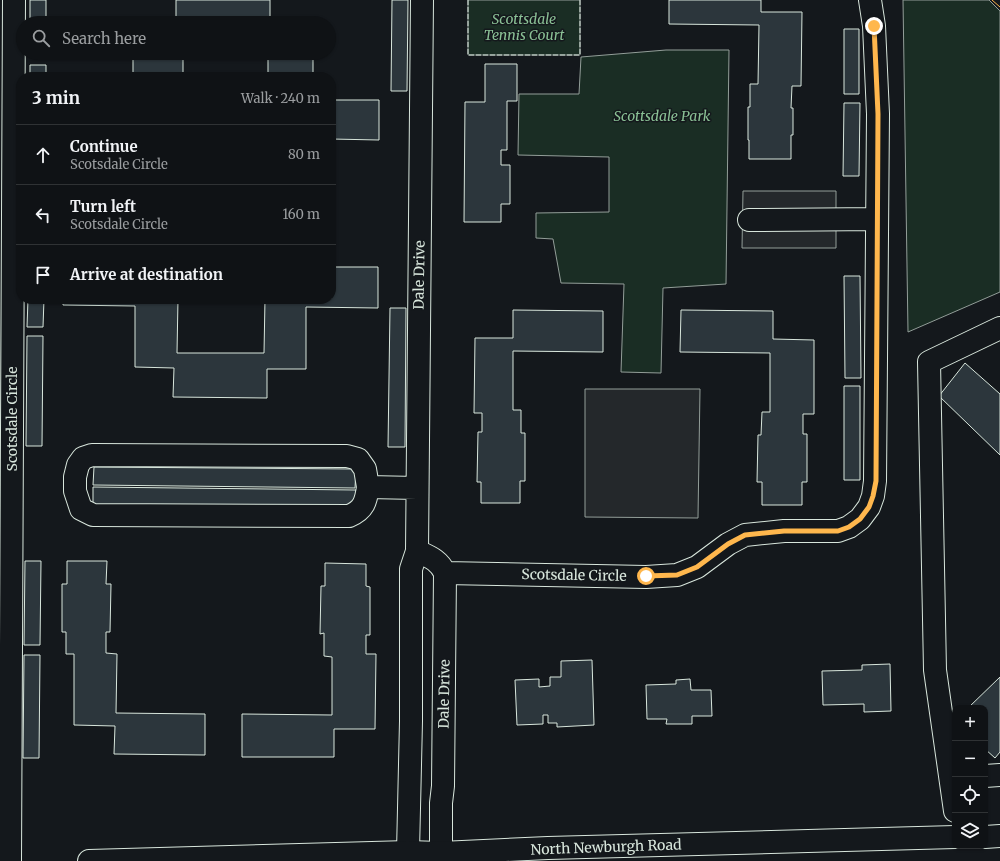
<!DOCTYPE html>
<meta charset="utf-8">
<style>
body{margin:0;font-family:Merriweather,serif;background:#1d2022;color:#f1f3f6}
.controls{position:absolute;right:12px;bottom:12px;display:grid;overflow:hidden;border-radius:8px;box-shadow:0 1px 3px #0004}
.controls button{width:36px;height:36px;display:grid;place-items:center;padding:0;border:0;border-bottom:1px solid #2f3234;background:#0f1215;color:#f1f3f6;font:20px sans-serif}
.stop{position:absolute;width:12px;height:12px;margin:-9px;border:3px solid #ffb74d;border-radius:50%;background:#fff}
.stop.end{background:#ffb74d;border-color:#fff;box-shadow:0 1px 4px #0008}
.list{margin:0;padding:0;list-style:none}
h2{display:flex;justify-content:space-between;align-items:center;height:52px;margin:0;padding:0 16px;font-size:17px}
h2 small{font-size:13px;font-weight:400;color:#9b9ea0}
.list li{display:grid;grid-template-columns:26px 1fr auto;gap:12px;align-items:center;box-sizing:border-box;height:60px;padding:0 16px;border-top:1px solid #2f3234}
.list b{display:block;font-size:15px;white-space:nowrap}
.list p{margin:0;font-size:13px;white-space:nowrap;color:#9b9ea0}
.list em{font-size:13px;font-style:normal;color:#9b9ea0}
.icon{flex:none;width:22px;height:22px;fill:none;stroke:currentColor;stroke-width:2;stroke-linecap:round;stroke-linejoin:round}
.map{position:relative;flex:none;width:1000px;height:861px;overflow:hidden}
.search{position:absolute;background:#0f1215;box-shadow:0 1px 3px #0004;left:16px;top:16px;width:320px;height:44px;display:flex;align-items:center;gap:10px;box-sizing:border-box;padding:0 14px;border-radius:22px;color:#9b9ea0;font-size:15px}
.panel{position:absolute;background:#0f1215;box-shadow:0 1px 3px #0004;left:16px;top:72px;width:320px;height:232px;border-radius:16px}
.map>svg:first-child{display:block}
.green{fill:#1a2d24;stroke:#939e99}
.parking{fill:#24282b;stroke:#939e99}
.building{fill:#2c363c;stroke:#d8e6dc}
.lines{fill:none;stroke-linecap:round;stroke-linejoin:round}
.minor-casing{stroke:#d8e6dc;stroke-width:24}
.major-casing{stroke:#d8e6dc;stroke-width:24}
.minor{stroke:#14181c;stroke-width:22}
.major{stroke:#14181c;stroke-width:22}
.fence{stroke:#d8e6dc;stroke-width:1;stroke-dasharray:5 2;stroke-linecap:butt}
.power{stroke:#ffb74d;stroke-width:1;stroke-dasharray:14 3 2 3;stroke-linecap:butt}
.route{stroke:#ffb74d;stroke-width:5}
.labels{text-anchor:middle;stroke-width:3;stroke-linejoin:round;paint-order:stroke}
.park-label{font-size:14px;font-style:italic;fill:#8ac095;stroke:#14181c}
.street-label{font-size:14px;fill:#d8e6dc;stroke:#14181c}
</style>
<div class="map">
<svg width="1000" height="861" viewBox="0 0 1000 861">
<rect width="100%" height="100%" fill="#14181c"/>
<!-- green -->
<path class="green" d="M 468,0 L 580,0 L 580,55 L 468,55 Z
M 903,0 L 989,0 L 1000,11 L 1000,292 L 908,332 Z
M 666,50 L 729,50 L 726,284 L 663,288 L 661,373 L 621,372 L 624,284 L 561,283 L 553,239 L 536,238 L 536,213 L 609,212 L 609,157 L 518,155 L 519,94 L 579,94 L 581,57 Z"/>
<!-- parking -->
<path class="parking" d="M 743,191 L 836,191 L 836,248 L 742,248 Z
M 585,389 L 700,389 L 698,518 L 585,517 Z"/>
<!-- building -->
<path class="building" d="M 30,0 L 46,0 L 46,23 L 30,23 Z
M 176,0 L 270,0 L 270,18 L 309,18 L 309,23 L 138,23 L 138,18 L 176,18 Z
M 392,0 L 408,0 L 407,91 L 391,91 Z
M 669,0 L 761,0 L 761,12 L 802,12 L 801,86 L 792,86 L 791,108 L 793,108 L 793,135 L 791,135 L 791,159 L 749,159 L 749,140 L 748,140 L 748,107 L 750,107 L 750,84 L 758,84 L 759,25 L 669,24 Z
M 844,29 L 859,29 L 859,94 L 844,94 Z
M 30,53 L 45,53 L 45,56 L 30,56 Z
M 133,53 L 183,53 L 183,77 L 133,77 Z
M 268,53 L 313,53 L 313,77 L 268,77 Z
M 485,64 L 517,64 L 517,101 L 507,101 L 507,150 L 501,150 L 501,165 L 510,165 L 510,204 L 501,204 L 501,222 L 464,222 L 465,102 L 485,102 Z
M 30,65 L 46,65 L 46,77 L 30,77 Z
M 331,100 L 379,100 L 379,140 L 331,139 Z
M 844,103 L 860,103 L 859,176 L 843,176 Z
M 331,267 L 378,267 L 378,308 L 306,307 L 306,369 L 267,369 L 267,398 L 173,397 L 174,368 L 135,367 L 135,306 L 63,305 L 63,299 L 178,299 L 177,353 L 264,353 L 265,299 L 331,299 Z
M 844,276 L 860,276 L 861,378 L 845,378 Z
M 28,299 L 44,299 L 43,327 L 27,327 Z
M 390,308 L 406,308 L 405,447 L 388,447 Z
M 513,310 L 603,311 L 603,352 L 513,351 L 513,410 L 521,410 L 521,433 L 525,433 L 525,481 L 520,481 L 520,503 L 481,503 L 481,482 L 477,482 L 478,432 L 482,432 L 482,413 L 474,413 L 475,338 L 513,338 Z
M 681,310 L 773,311 L 773,339 L 814,340 L 814,414 L 803,414 L 803,434 L 807,434 L 807,482 L 802,482 L 802,505 L 762,505 L 762,482 L 757,482 L 758,435 L 761,435 L 762,412 L 770,412 L 770,353 L 680,352 Z
M 27,336 L 43,336 L 42,446 L 26,446 Z
M 965,363 L 1000,394 L 1000,455 L 939,396 Z
M 844,386 L 860,386 L 860,480 L 844,480 Z
M 94,467 L 356,469 L 355,488 L 93,485 Z
M 93,487 L 356,490 L 355,508 L 93,506 Z
M 25,561 L 41,561 L 40,645 L 24,645 Z
M 67,561 L 107,561 L 106,584 L 111,584 L 110,632 L 106,632 L 106,653 L 117,654 L 116,713 L 205,714 L 205,755 L 114,754 L 115,726 L 74,725 L 74,654 L 66,654 L 66,632 L 62,632 L 62,584 L 67,584 Z
M 325,563 L 366,564 L 366,586 L 370,587 L 370,635 L 366,635 L 366,654 L 376,654 L 375,729 L 334,729 L 334,757 L 242,757 L 242,714 L 332,715 L 332,657 L 324,656 L 324,633 L 320,634 L 321,586 L 325,586 Z
M 24,655 L 40,655 L 39,758 L 23,758 Z
M 592,660 L 594,725 L 557,727 L 557,723 L 548,723 L 548,715 L 543,715 L 543,724 L 517,725 L 515,680 L 539,679 L 539,687 L 550,686 L 550,677 L 561,677 L 561,661 Z
M 890,664 L 891,711 L 864,712 L 864,704 L 823,705 L 822,671 L 862,670 L 862,665 Z
M 1000,677 L 1000,752 L 995,758 L 985,749 L 985,708 L 968,708 Z
M 690,679 L 691,690 L 711,690 L 712,716 L 692,716 L 692,724 L 666,724 L 667,719 L 647,719 L 646,685 L 676,684 L 676,680 Z"/>
<g class="lines">
<defs>
<path id="minor" d="M 749,220 L 877,219
M 368,487 C 366,501 364,510 349,516 L 93,515 L 81,509 L 75,491 L 75,477 L 78,465 L 83,458 L 92,455 L 347,456 L 358,459 L 365,469 L 368,487 L 417,488
M 417,551 C 430,557 439,560 445,573 L 443,786 L 441,803 L 441,853
M 445,573 L 646,577 L 677,575 L 697,567 L 728,544 L 745,535 L 784,531 L 838,531 L 849,527 L 860,519 L 869,507 L 873,496 L 875,481 L 878,114 L 874,26 L 870,0
M 985,776 L 1000,775
M 955,811 L 935,670 L 929,362 L 1000,328
M 408,852 L 411,721 L 411,569 L 417,551 L 422,0
M 10,861 L 14,0"/>
<path id="major" d="M 985,837 L 1000,836
M 89,861 L 408,852 L 441,853 L 548,848 L 955,837"/>
</defs>
<!-- minor casing -->
<use href="#minor" class="minor-casing"/>
<!-- major casing -->
<use href="#major" class="major-casing"/>
<!-- minor -->
<use href="#minor" class="minor"/>
<!-- major -->
<use href="#major" class="major"/>
<!-- fence -->
<path class="fence" d="M 468,0 L 468,55 L 580,55 L 580,0"/>
<!-- power -->
<path class="power" d="M 992,0 L 1000,7"/>
</g>
<g class="lines">
<!-- route -->
<path class="route" d="M 646,576 L 677,575 L 697,567 L 728,544 L 745,535 L 784,531 L 838,531 L 849,527 L 860,519 L 869,507 L 873,496 L 876,481 L 878,114 L 874,26"/>
</g>
<g class="labels">
<!-- park labels -->
<g class="park-label">
<text x="524" y="24">Scottsdale<tspan x="524" dy="16">Tennis Court</tspan></text>
<text x="662" y="121">Scottsdale Park</text>
</g>
<!-- street labels -->
<g class="street-label">
<text transform="translate(419 275) rotate(-89)" y="5">Dale Drive</text>
<text transform="translate(12 419) rotate(-90)" y="5">Scotsdale Circle</text>
<text transform="translate(574 575) rotate(1)" y="5">Scotsdale Circle</text>
<text transform="translate(444 694) rotate(-89)" y="5">Dale Drive</text>
<text transform="translate(606 847) rotate(-2)" y="5">North Newburgh Road</text>
</g>
</g>
</svg>
<div class="controls">
<button>+</button>
<button>−</button>
<button><svg class="icon" aria-label="locate" viewBox="0 0 24 24"><circle cx="12" cy="12" r="6"/><path d="M12 2v4M12 18v4M2 12h4M18 12h4"/></svg></button>
<button><svg class="icon" aria-label="layers" viewBox="0 0 24 24"><path d="M12 4l9 5-9 5-9-5zM3 14l9 5 9-5"/></svg></button>
</div>
<div class="stop" style="left:646px;top:576px"></div>
<div class="stop end" style="left:874px;top:26px"></div>
<div class="search"><svg class="icon" aria-label="search" viewBox="0 0 24 24"><circle cx="10" cy="10" r="6"/><path d="M15 15l6 6"/></svg>Search here</div>
<section class="panel">
<h2>3 min<small>Walk · 240 m</small></h2>
<ul class="list">
<li><svg class="icon" aria-label="ahead" viewBox="0 0 24 24"><path d="M12 20V5M6 11l6-6 6 6"/></svg><div><b>Continue</b><p>Scotsdale Circle</p></div><em>80 m</em></li>
<li><svg class="icon" aria-label="left" viewBox="0 0 24 24"><path d="M17 20v-9H6M10 6l-5 5 5 5"/></svg><div><b>Turn left</b><p>Scotsdale Circle</p></div><em>160 m</em></li>
<li><svg class="icon" aria-label="arrive" viewBox="0 0 24 24"><path d="M6 21V4h12l-3 4 3 4H6"/></svg><div><b>Arrive at destination</b></div></li>
</ul>
</section>
</div>
